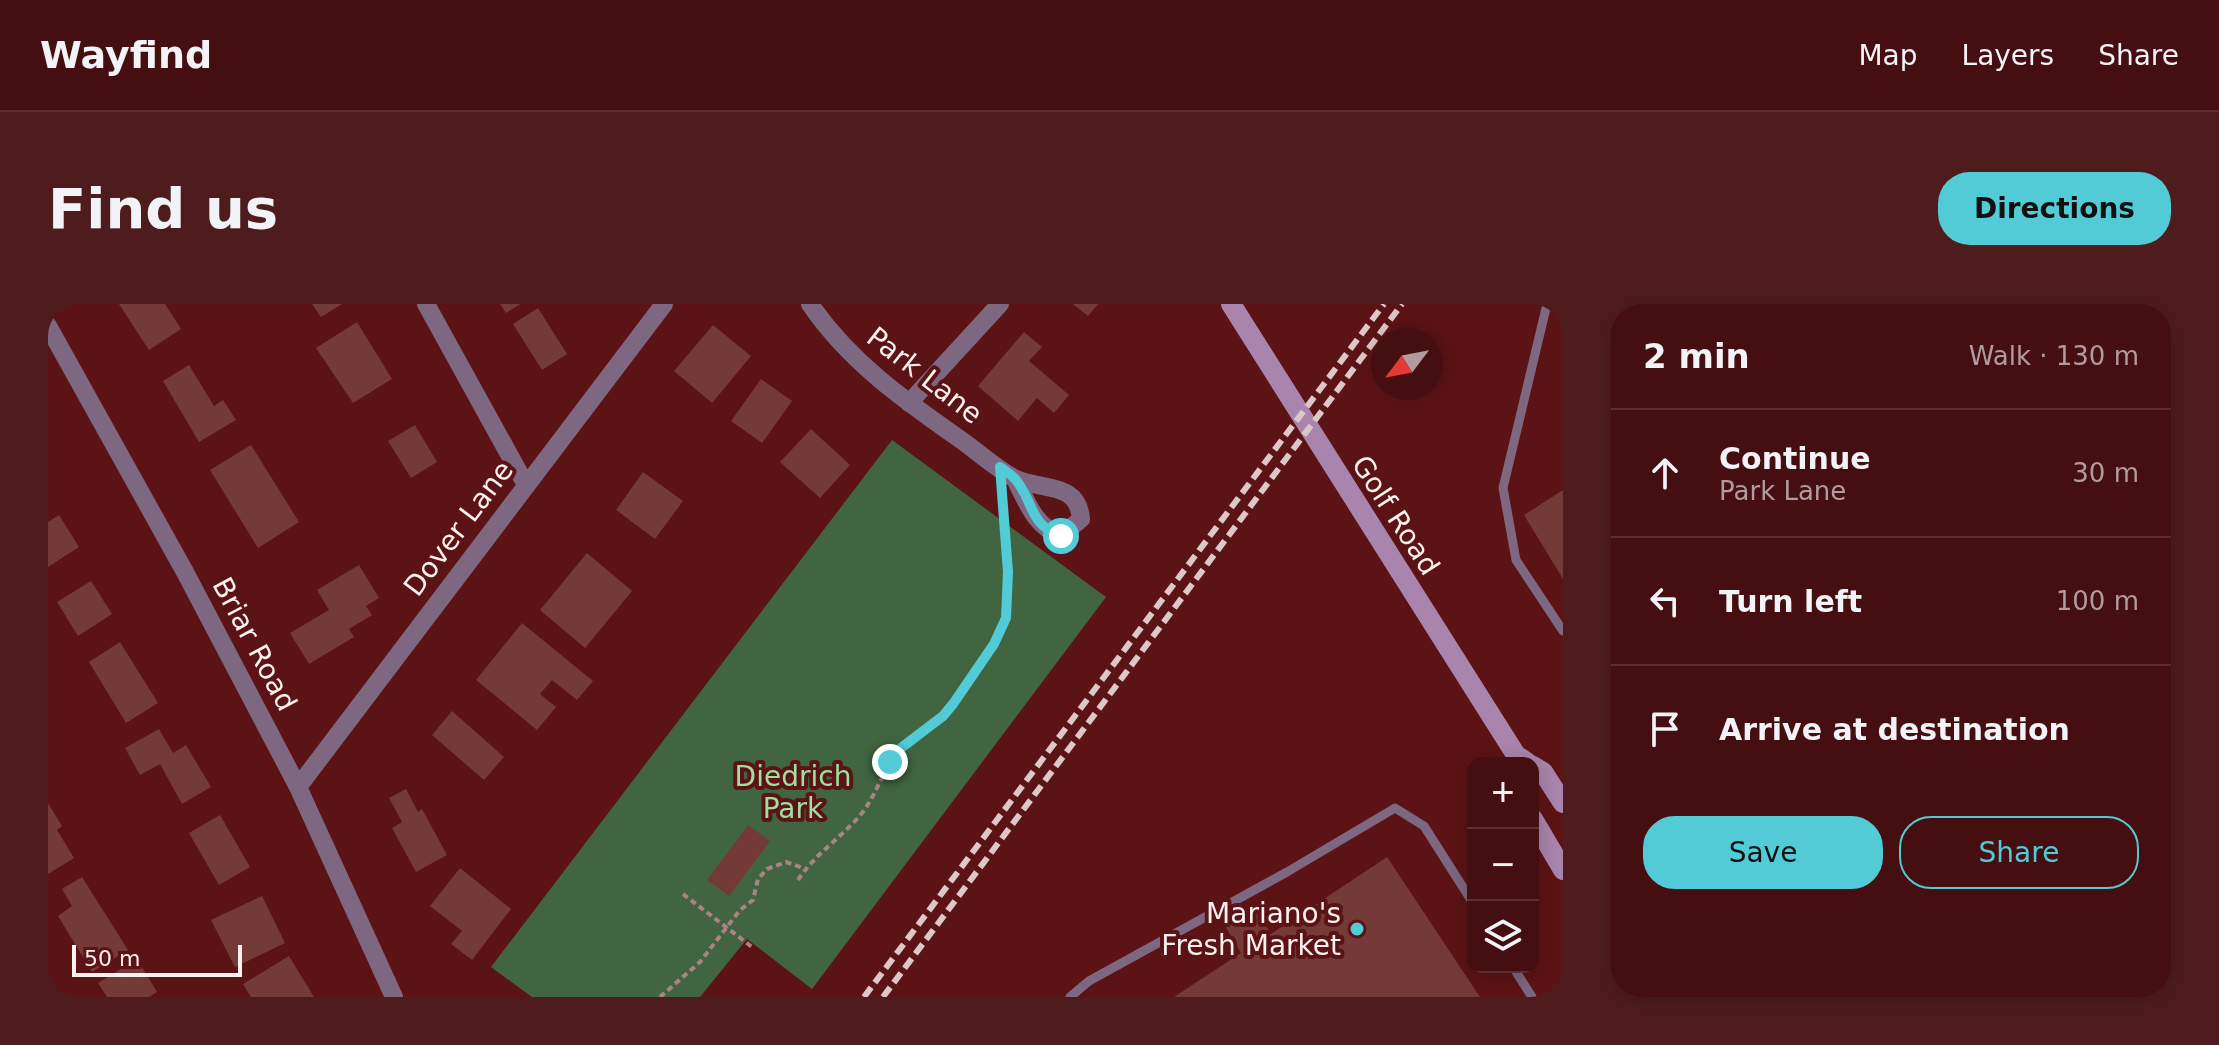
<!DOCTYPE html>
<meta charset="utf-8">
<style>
body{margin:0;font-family:"DejaVu Sans",sans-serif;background:#4f1c1e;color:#f1f3f6}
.controls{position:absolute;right:24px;bottom:24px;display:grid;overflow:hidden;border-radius:16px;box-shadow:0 4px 20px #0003}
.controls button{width:72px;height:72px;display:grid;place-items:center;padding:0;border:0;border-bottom:2px solid #5d2e30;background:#450e10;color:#f1f3f6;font:40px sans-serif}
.compass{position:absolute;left:1323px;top:24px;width:72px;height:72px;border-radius:50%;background:#450e10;box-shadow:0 4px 20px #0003;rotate:238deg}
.scale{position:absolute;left:24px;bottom:20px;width:170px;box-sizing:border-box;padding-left:8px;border:4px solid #faf1f0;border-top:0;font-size:22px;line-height:28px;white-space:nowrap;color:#faf1f0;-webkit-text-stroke:6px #5c1315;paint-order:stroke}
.stop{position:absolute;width:24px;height:24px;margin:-18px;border:6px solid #52cbd7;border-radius:50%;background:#fff}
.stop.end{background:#52cbd7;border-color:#fff;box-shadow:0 2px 8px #0008}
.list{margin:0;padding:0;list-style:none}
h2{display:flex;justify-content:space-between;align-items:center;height:104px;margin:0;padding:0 32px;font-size:34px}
h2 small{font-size:26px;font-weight:400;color:#b09c9f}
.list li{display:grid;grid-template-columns:52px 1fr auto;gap:24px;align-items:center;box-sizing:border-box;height:128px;padding:0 32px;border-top:2px solid #5d2e30}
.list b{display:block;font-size:30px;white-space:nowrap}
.list p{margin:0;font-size:26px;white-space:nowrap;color:#b09c9f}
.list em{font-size:26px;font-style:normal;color:#b09c9f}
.actions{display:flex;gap:16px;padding:24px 32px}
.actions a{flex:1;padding:18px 0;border:2px solid #52cbd7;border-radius:32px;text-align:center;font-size:28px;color:#52cbd7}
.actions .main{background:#52cbd7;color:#111}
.icon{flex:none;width:44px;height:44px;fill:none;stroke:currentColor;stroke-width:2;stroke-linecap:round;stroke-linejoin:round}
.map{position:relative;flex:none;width:1515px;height:693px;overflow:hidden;border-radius:32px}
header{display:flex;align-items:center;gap:48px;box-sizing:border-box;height:112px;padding:0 40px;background:#450e10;border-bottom:2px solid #5d2e30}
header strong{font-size:38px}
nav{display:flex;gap:44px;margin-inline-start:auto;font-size:28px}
.intro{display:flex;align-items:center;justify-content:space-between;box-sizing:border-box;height:192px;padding:0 48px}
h1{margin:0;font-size:56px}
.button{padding:20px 36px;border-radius:32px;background:#52cbd7;color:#111;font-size:28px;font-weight:700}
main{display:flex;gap:48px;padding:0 48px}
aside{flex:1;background:#450e10;border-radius:32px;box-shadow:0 4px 20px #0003}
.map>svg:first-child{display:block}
.green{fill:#406540}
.building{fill:#743a37}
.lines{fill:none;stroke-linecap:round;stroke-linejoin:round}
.path{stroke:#ac8384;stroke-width:4;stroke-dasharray:6 4;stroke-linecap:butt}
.service{stroke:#7e6780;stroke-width:9}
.minor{stroke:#7e6780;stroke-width:18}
.secondary{stroke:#a984ac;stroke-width:20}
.rail{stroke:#dcc8c7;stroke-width:6;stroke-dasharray:12 6;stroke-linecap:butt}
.route{stroke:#52cbd7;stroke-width:10}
.poi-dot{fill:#52cbd7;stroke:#5c1315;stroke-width:3}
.labels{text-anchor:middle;stroke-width:8;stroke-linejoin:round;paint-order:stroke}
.street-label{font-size:28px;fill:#faf1f0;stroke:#5c1315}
.park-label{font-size:28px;fill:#9ee09d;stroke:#5c1315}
.poi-label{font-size:28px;fill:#faf1f0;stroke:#5c1315;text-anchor:end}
</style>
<header>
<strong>Wayfind</strong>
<nav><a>Map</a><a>Layers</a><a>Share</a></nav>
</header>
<div class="intro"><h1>Find us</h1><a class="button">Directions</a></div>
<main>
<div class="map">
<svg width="1515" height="693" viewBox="0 0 1515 693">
<rect width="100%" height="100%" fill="#5c1315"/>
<!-- green -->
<path class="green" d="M 844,136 L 1058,293 L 764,685 L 699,635 L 652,693 L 484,693 L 443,663 Z"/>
<!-- building -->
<path class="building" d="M 71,0 L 117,0 L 133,25 L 101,46 Z
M 264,0 L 294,0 L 273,13 Z
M 452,0 L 472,0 L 458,9 Z
M 1025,0 L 1050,0 L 1040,12 Z
M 490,4 L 519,50 L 494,66 L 465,20 Z
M 309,18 L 344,75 L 305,99 L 268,44 Z
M 665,21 L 703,52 L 664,99 L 626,67 Z
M 976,28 L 994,43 L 981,57 L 1021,91 L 1006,109 L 989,94 L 970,117 L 930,82 Z
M 141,61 L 166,102 L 175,96 L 188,116 L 151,138 L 115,77 Z
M 713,75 L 744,97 L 714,139 L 683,117 Z
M 367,121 L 389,158 L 363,174 L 340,137 Z
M 763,125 L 802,161 L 772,194 L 732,158 Z
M 203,141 L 251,218 L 210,244 L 162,166 Z
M 595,168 L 635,197 L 607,235 L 568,206 Z
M 1515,186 L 1515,275 L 1476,211 Z
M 11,211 L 31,243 L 0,263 L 0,218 Z
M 539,249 L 584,287 L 537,344 L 492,306 Z
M 311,261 L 331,294 L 318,302 L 324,311 L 301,325 L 306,333 L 261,360 L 242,329 L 281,306 L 269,286 Z
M 43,277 L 64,310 L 30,332 L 9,298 Z
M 474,319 L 545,377 L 529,396 L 504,376 L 492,390 L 508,403 L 489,426 L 428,376 Z
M 72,338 L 110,399 L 78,419 L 41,358 Z
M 404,407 L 456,453 L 436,476 L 384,431 Z
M 111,425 L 125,449 L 138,441 L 163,483 L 134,500 L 112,460 L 92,471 L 77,444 Z
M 358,485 L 370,508 L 374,505 L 399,551 L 368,568 L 344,524 L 354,518 L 341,494 Z
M 0,499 L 14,522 L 9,526 L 26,554 L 0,570 Z
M 172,511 L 202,563 L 171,581 L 141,529 Z
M 700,521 L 722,537 L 681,592 L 659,576 Z
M 1339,553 L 1432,693 L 1126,693 L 1193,649 L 1176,620 L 1206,602 L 1223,630 Z
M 412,564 L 463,605 L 424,656 L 403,640 L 414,627 L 382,602 Z
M 34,573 L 80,646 L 44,668 L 10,612 L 24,602 L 14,585 Z
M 214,592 L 237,639 L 187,663 L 163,616 Z
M 241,652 L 266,693 L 203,693 L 195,680 Z
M 89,655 L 109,688 L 101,693 L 59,693 L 50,679 Z"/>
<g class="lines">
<!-- path -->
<path class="path" d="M 750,576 C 768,548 798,531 817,505 C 830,486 836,464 851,447 C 863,433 880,425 894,413 C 916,393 949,344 957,315 C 966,286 957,230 955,199
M 635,590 L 704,643
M 612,693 L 652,658 L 692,606 L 705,596 L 710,575 L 719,565 L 738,558 L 758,565"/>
<!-- service -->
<path class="service" d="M 1499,0 L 1455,184 L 1468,256 L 1515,327
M 1465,663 L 1484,693
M 1022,693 L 1041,677 L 1239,568 L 1347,504 L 1376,522 L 1425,599"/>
<!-- minor -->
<path class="minor" d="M 378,0 L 478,181
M 762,0 C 802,59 859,98 916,138 C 932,150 949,165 966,174 C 991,187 1030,176 1033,215 L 1013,232 C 987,223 979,198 967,175
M 0,22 L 137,268 L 250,483 L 346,693
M 861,99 L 952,0
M 250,483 L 616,0"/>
<!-- secondary -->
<path class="secondary" d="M 1183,0 L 1468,451 L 1480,459
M 1485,462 L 1495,468 L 1515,499
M 1485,515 L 1515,566"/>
<!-- rail -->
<path class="rail" d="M 816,693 L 1336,0
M 835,693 L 1354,0"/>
</g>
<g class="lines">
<!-- route -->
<path class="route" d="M 842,458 L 853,444 L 895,412 L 905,400 L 946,340 L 958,314 L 960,268 L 952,163 C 957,167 964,171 968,176 C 986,198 981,221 1013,232"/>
</g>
<!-- markers -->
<circle class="poi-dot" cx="1309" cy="625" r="8"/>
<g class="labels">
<!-- street labels -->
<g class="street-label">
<text transform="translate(877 71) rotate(38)" y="10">Park Lane</text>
<text transform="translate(1348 211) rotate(57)" y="10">Golf Road</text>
<text transform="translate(410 224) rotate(-53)" y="10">Dover Lane</text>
<text transform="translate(207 340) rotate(62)" y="10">Briar Road</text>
</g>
<!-- park labels -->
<g class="park-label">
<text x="745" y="482">Diedrich<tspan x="745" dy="32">Park</tspan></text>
</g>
<!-- poi labels -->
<g class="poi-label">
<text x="1293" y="619">Mariano's<tspan x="1293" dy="32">Fresh Market</tspan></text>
</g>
</g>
</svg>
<div class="controls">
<button>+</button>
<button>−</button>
<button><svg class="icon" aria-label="layers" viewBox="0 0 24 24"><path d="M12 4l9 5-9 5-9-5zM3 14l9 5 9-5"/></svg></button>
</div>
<svg class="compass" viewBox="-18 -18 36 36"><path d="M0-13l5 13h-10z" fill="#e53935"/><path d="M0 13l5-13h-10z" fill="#b09c9f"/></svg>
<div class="scale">50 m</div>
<div class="stop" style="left:1013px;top:232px"></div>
<div class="stop end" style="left:842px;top:458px"></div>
</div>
<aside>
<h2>2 min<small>Walk · 130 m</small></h2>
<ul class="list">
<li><svg class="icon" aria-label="ahead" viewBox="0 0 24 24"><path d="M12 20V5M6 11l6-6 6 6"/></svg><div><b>Continue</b><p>Park Lane</p></div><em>30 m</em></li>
<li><svg class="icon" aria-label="left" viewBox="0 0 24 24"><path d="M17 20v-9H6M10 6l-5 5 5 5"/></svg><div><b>Turn left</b></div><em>100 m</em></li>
<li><svg class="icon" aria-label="arrive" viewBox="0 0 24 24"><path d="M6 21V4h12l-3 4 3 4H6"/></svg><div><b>Arrive at destination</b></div></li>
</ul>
<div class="actions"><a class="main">Save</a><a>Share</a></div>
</aside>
</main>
